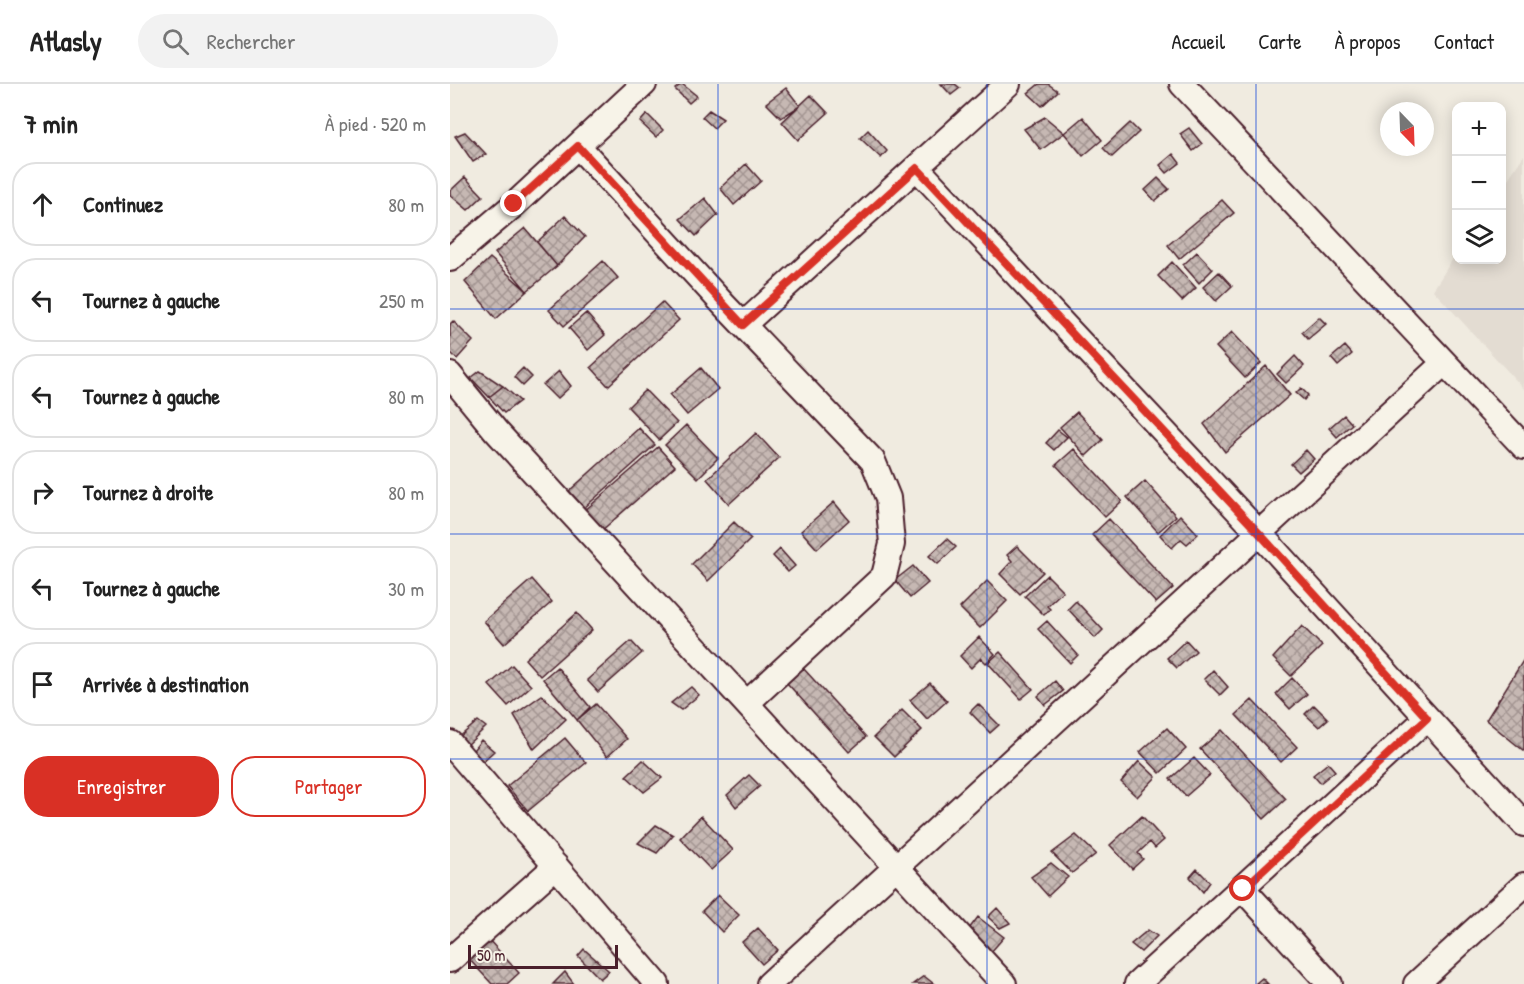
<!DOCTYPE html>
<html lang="fr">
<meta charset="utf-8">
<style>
body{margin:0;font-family:"Patrick Hand",sans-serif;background:#f2f2f2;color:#222}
.controls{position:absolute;right:18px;top:18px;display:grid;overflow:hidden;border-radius:12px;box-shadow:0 3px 15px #0003}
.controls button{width:54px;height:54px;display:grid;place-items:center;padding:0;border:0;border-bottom:2px solid #e0e0e0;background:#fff;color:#222;font:30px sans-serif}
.compass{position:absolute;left:930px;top:18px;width:54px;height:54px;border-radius:50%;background:#fff;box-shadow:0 3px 15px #0003;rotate:157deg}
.scale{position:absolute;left:18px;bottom:15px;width:150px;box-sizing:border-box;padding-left:6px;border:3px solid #4a1f2b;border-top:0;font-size:16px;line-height:21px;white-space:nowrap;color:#4a1f2b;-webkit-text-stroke:4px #f7f3e8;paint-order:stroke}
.stop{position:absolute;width:18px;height:18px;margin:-14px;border:4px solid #d93025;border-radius:50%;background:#fff}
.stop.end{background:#d93025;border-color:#fff;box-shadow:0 2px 6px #0008}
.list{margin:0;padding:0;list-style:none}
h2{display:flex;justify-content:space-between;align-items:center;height:78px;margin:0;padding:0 24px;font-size:26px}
h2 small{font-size:20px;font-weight:400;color:#767676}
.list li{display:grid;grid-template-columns:39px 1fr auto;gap:18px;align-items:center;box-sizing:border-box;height:84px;margin:0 12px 12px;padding:0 12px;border:2px solid #e0e0e0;border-radius:24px}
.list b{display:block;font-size:22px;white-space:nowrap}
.list em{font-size:20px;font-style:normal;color:#767676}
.actions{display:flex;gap:12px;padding:18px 24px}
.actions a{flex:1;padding:14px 0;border:2px solid #d93025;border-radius:24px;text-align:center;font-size:21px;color:#d93025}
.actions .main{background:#d93025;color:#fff}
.icon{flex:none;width:33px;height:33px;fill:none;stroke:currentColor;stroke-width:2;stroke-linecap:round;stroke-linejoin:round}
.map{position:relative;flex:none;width:1074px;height:900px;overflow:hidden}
header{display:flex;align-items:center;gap:36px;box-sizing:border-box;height:84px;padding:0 30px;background:#fff;border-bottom:2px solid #e0e0e0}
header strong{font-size:28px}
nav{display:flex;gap:33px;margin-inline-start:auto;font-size:21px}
.search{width:420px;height:54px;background:#f2f2f2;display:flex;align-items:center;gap:15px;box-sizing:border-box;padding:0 21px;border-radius:33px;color:#767676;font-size:22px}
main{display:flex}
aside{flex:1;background:#fff}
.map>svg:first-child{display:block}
.built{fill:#e3dcd2}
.building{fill:url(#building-cross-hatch);stroke:#4a1f2b;stroke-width:1.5}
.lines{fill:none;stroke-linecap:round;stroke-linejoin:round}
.minor-casing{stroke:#4a1f2b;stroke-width:28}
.minor{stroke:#f7f3e8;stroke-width:24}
.route{stroke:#d93025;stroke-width:8}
.grid{fill:none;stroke:#1d4ed8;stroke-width:1.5;stroke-opacity:0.55}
</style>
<header>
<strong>Atlasly</strong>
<div class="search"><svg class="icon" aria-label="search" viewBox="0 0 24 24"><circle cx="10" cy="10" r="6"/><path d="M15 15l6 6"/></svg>Rechercher</div>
<nav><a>Accueil</a><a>Carte</a><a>À propos</a><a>Contact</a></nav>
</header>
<main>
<aside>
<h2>7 min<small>À pied · 520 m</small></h2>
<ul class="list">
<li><svg class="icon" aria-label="ahead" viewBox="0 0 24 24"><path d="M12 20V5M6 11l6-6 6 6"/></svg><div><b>Continuez</b></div><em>80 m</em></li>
<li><svg class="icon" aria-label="left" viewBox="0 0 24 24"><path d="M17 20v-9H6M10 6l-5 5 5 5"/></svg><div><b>Tournez à gauche</b></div><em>250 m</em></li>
<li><svg class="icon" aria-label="left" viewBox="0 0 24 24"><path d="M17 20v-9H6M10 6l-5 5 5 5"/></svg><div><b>Tournez à gauche</b></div><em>80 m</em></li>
<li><svg class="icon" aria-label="right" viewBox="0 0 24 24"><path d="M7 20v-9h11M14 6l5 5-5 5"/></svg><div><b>Tournez à droite</b></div><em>80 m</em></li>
<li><svg class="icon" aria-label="left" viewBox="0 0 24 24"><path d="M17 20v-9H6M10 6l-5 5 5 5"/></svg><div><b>Tournez à gauche</b></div><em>30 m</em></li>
<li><svg class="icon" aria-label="arrive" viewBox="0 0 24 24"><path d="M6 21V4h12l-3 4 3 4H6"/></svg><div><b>Arrivée à destination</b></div></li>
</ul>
<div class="actions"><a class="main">Enregistrer</a><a>Partager</a></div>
</aside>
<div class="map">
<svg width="1074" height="900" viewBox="0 0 1074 900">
<defs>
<pattern id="building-cross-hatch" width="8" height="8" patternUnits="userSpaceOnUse" patternTransform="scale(1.5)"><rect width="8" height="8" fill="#c6b8b3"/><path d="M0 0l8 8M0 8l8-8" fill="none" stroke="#a39592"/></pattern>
</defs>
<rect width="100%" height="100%" fill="#f0ebe0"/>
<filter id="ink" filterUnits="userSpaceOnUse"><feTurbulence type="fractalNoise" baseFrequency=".0167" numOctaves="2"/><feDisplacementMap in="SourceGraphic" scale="12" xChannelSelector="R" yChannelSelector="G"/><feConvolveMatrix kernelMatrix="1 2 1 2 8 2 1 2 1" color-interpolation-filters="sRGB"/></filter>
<g filter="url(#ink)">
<!-- built -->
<path class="built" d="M 1074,71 L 1074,305 L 983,206 L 1006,170 L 1006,176 L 1052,176 L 1052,104 Z"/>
<!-- building -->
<path class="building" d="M 232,0 L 247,12 L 239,19 L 225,5 Z
M 491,0 L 505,0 L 510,4 L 501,11 Z
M 589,0 L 598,0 L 608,7 L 592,22 L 578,9 Z
M 336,4 L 350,22 L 331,34 L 316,19 Z
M 361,11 L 378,29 L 348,56 L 332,38 Z
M 259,26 L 273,35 L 264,44 L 252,33 Z
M 197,30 L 213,46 L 206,53 L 190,38 Z
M 595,33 L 614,49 L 591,66 L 574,45 Z
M 633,33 L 652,56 L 633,72 L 614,49 Z
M 680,39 L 689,48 L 662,73 L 653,64 Z
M 739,44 L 752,60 L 743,67 L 730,50 Z
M 418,46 L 437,67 L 431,74 L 410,54 Z
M 15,48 L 36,70 L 23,78 L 5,52 Z
M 723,70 L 730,79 L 717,89 L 710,81 Z
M 296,80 L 311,97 L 284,121 L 270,104 Z
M 15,93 L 33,112 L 18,126 L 0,111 L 0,107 Z
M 708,94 L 719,105 L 705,117 L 695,106 Z
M 255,114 L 268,131 L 246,152 L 230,135 Z
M 772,116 L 784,129 L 729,175 L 718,161 Z
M 115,132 L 135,153 L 107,182 L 87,158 Z
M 75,144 L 107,182 L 77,207 L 45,169 Z
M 747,168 L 763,185 L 749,199 L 733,181 Z
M 40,174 L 77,207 L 46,235 L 15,198 Z
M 153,177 L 168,194 L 114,242 L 99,226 Z
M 722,178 L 746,204 L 732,217 L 708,192 Z
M 769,188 L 782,202 L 766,217 L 753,203 Z
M 212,218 L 229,236 L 158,302 L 141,283 Z
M 136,229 L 155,251 L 138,266 L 119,244 Z
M 869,233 L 876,240 L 858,255 L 852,248 Z
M 3,237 L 23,257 L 7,275 L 0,268 L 0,240 Z
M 782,248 L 811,279 L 795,294 L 766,263 Z
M 895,262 L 902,270 L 888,282 L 881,274 Z
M 845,272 L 854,282 L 836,299 L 827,290 Z
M 816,282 L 840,311 L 775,368 L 754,340 Z
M 73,284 L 82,293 L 73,302 L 64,293 Z
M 251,284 L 268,305 L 237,331 L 220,311 Z
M 30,287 L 53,302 L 39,313 L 21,294 Z
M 109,287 L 121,302 L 107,315 L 93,301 Z
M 53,302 L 70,317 L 54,329 L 39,313 Z
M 851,304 L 858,311 L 854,316 L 846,309 Z
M 195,306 L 227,339 L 209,356 L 178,323 Z
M 627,328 L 653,356 L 636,372 L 610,343 Z
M 894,331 L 902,340 L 887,353 L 879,344 Z
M 236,341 L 268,374 L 248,394 L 215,361 Z
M 189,344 L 205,361 L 134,424 L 119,407 Z
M 608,346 L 617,353 L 604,366 L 596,359 Z
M 306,349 L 329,374 L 279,420 L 257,395 Z
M 208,363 L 225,382 L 150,448 L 133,428 Z
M 624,365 L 672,417 L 655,433 L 606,381 Z
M 856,366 L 864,375 L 849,388 L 841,380 Z
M 695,397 L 726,432 L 708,448 L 677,413 Z
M 384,418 L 399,436 L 367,465 L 351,447 Z
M 730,431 L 748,450 L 737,460 L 731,455 L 722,464 L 710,451 Z
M 659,435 L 723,504 L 706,519 L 642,451 Z
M 284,438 L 301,455 L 258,497 L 242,480 Z
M 497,455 L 506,463 L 488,480 L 479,472 Z
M 567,462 L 593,488 L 570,510 L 550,490 L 562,477 L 557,471 Z
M 330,465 L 345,482 L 338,488 L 323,472 Z
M 463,482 L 478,499 L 460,514 L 445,496 Z
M 597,491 L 613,507 L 597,522 L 600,525 L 594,531 L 575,512 Z
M 82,495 L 102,518 L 54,560 L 34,537 Z
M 537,497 L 557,517 L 530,544 L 510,524 Z
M 626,517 L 653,546 L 645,554 L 618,525 Z
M 127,529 L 142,546 L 90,592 L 75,575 Z
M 597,537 L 628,571 L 620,579 L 588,545 Z
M 852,542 L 872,562 L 841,592 L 823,574 Z
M 529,553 L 545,570 L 536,579 L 531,574 L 521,584 L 510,572 Z
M 736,556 L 746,567 L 727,584 L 717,574 Z
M 181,557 L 192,569 L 148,608 L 137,596 Z
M 550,568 L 583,605 L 571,615 L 538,579 Z
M 1074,575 L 1074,667 L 1036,636 Z
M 62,581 L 81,602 L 58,622 L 39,601 Z
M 107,583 L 140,623 L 127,636 L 93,595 Z
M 353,584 L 416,653 L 399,668 L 337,599 Z
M 763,586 L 778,603 L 770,611 L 754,595 Z
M 842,594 L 857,610 L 840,625 L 826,610 Z
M 605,597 L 613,607 L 595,621 L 588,612 Z
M 480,599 L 497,617 L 477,635 L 460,616 Z
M 241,603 L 249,611 L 231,626 L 221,619 Z
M 92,611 L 116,635 L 84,665 L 64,631 Z
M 802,616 L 847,663 L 831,678 L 786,631 Z
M 146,620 L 177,655 L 157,673 L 127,636 Z
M 528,620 L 549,641 L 540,649 L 520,628 Z
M 864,621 L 878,635 L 869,643 L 855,630 Z
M 452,626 L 472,646 L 444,673 L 424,653 Z
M 28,637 L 36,643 L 15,663 L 7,655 Z
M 717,644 L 736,665 L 710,689 L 690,668 Z
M 772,646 L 836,715 L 814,735 L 750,665 Z
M 115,654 L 136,679 L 78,727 L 57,702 Z
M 31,656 L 44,667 L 32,678 L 20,670 Z
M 744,674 L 760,691 L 736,712 L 720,695 Z
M 193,676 L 212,694 L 194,708 L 176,692 Z
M 689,677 L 706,693 L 687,713 L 671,698 Z
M 878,679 L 885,687 L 870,699 L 863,691 Z
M 299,691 L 310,702 L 286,723 L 277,711 Z
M 251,732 L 283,766 L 261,786 L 230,754 Z
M 692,732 L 714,756 L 705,764 L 700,758 L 688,769 L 693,775 L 682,785 L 660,761 Z
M 206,741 L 223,751 L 207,769 L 188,759 Z
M 626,751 L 646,770 L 622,789 L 602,769 Z
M 601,779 L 618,793 L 598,812 L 581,793 Z
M 747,785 L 760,798 L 753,808 L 740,793 Z
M 268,811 L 289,831 L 272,848 L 252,827 Z
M 547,824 L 560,839 L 550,844 L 538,833 Z
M 528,833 L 554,853 L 541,868 L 519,845 Z
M 308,844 L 328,866 L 312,880 L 292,858 Z
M 698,846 L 707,852 L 691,868 L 681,860 Z
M 38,855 L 69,889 L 57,900 L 42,900 L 18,874 Z
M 134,865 L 159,887 L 150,895 L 128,872 Z
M 115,888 L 124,900 L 103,900 Z
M 474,892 L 484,900 L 463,900 Z
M 812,894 L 818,900 L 805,900 Z"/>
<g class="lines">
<defs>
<path id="minor" d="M 732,0 L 1074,363
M 128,62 L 274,221 L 423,377 L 438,414 L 442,460 L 434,492 L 297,619
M 467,84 L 809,449 L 1074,740
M 0,175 L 65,120 L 194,0
M 293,241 L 558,0
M 0,291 L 46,347 L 554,900
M 0,659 L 207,900
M 793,805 L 880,900
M 0,876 L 106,782
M 319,900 L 994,279
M 687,900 L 977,634
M 966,900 L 1074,801"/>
</defs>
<!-- minor casing -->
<use href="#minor" class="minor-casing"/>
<!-- minor -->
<use href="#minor" class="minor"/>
</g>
</g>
<g class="lines" filter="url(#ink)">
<!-- route -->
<path class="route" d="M 64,120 L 128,62 L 293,241 L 467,84 L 809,449 L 977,634 L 793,805"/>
</g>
<!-- grid -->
<path class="grid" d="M 268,0 L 268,900M 537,0 L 537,900M 806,0 L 806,900M 0,225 L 1074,225M 0,450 L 1074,450M 0,675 L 1074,675"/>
</svg>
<div class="controls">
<button>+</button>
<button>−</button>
<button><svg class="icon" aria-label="layers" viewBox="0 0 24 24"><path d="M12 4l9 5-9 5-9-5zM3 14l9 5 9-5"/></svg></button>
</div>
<svg class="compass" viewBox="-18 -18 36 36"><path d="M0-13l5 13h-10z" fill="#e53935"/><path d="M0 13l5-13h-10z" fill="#767676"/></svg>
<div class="scale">50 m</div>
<div class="stop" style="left:793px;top:805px"></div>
<div class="stop end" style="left:64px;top:120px"></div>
</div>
</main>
